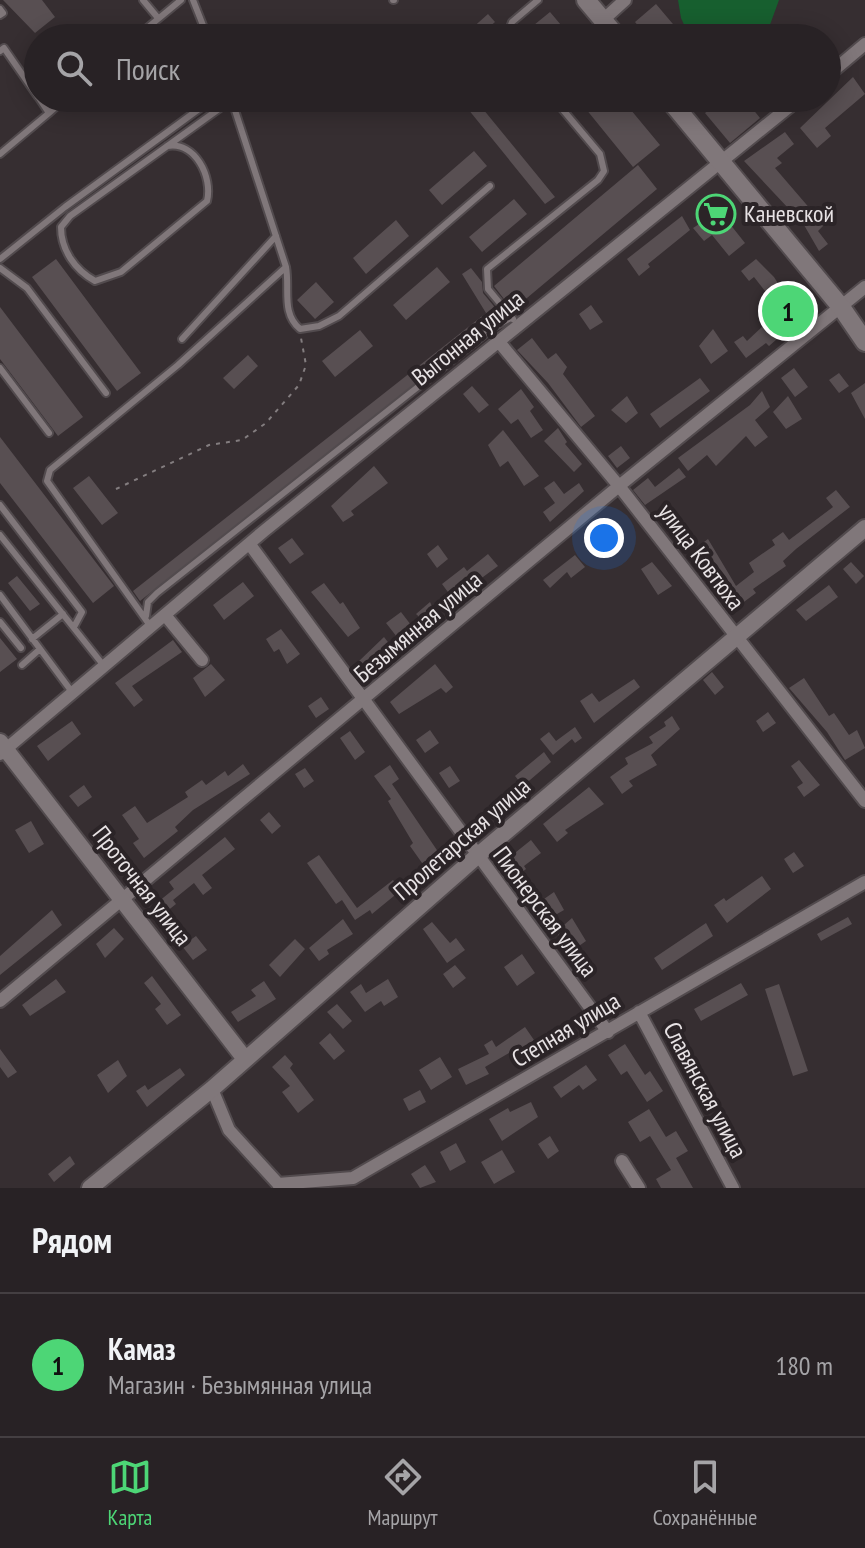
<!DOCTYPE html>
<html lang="ru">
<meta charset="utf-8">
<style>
body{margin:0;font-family:"PT Sans Narrow",sans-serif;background:#302a2d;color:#f1f3f6}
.you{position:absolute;left:604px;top:538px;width:28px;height:28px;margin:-20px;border:6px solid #fff;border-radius:50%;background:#1a73e8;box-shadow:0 0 0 12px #1a73e833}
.badge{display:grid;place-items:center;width:52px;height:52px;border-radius:50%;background:#4dd676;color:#111;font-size:26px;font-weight:700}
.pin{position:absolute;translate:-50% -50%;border:4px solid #fff;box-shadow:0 2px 8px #0006}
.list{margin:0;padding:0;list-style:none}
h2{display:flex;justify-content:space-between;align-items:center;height:104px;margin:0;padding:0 32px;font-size:34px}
h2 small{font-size:26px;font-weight:400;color:#a5a4a7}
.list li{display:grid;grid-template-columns:52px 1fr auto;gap:24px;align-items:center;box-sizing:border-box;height:144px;padding:0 32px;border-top:2px solid #443f42}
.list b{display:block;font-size:30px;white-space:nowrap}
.list p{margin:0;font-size:26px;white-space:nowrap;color:#a5a4a7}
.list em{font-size:26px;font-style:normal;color:#a5a4a7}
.icon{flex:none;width:44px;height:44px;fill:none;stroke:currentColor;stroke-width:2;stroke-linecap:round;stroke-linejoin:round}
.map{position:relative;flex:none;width:865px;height:1188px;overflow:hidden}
.search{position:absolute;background:#282225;box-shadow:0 4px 20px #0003;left:24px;right:24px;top:24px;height:88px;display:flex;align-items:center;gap:20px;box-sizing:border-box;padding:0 28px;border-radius:44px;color:#a5a4a7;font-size:30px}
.sheet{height:248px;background:#282225}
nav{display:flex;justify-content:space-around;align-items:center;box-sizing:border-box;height:112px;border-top:2px solid #443f42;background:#282225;font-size:22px;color:#a5a4a7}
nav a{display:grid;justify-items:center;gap:4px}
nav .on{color:#4dd676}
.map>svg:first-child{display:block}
.water{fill:#175f2f}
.building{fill:#584f52}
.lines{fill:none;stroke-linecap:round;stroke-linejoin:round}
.service-casing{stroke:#524b4e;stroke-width:10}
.minor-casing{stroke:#524b4e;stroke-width:16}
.tertiary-casing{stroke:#524b4e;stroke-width:20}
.secondary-casing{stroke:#524b4e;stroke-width:22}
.path{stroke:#837d7f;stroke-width:2;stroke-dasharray:4 6;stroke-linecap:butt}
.service{stroke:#80777a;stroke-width:6}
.minor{stroke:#80777a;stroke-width:12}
.tertiary{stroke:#80777a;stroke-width:16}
.secondary{stroke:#80777a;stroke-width:18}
.labels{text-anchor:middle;stroke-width:8;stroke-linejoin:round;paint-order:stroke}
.poi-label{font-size:24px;fill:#e8e3e5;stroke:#2b2427;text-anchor:start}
.street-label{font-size:24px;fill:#e8e3e5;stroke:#2b2427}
</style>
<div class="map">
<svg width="865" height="1188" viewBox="0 0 865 1188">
<rect width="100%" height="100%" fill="#362e31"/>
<!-- water -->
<path class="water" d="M 678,0 L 779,0 L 767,33 L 761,38 L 690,38 L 681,18 Z"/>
<!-- building -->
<path class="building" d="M 3,0 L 42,0 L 55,17 L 35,33 Z
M 656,4 L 678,30 L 668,38 L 648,38 L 635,22 Z
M 550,12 L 572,38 L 518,38 Z
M 488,14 L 495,22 L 477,38 L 461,38 Z
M 853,77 L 865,94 L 825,128 L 831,136 L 817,148 L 800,128 Z
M 459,98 L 474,98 L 555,197 L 545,204 Z
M 577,98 L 621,98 L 660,145 L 633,167 Z
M 723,98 L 744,98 L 760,118 L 730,143 L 705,113 Z
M 785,132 L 794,144 L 777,158 L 782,163 L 775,168 L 824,225 L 818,231 L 828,244 L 819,251 L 804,225 L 744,161 Z
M 474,151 L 487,166 L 442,205 L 429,190 Z
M 638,165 L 657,189 L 521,303 L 512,292 L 504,299 L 494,286 Z
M 514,199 L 527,214 L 482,252 L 469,237 Z
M 710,199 L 745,243 L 729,256 L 712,235 L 704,241 L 693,228 L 710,217 L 702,207 Z
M 682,216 L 690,230 L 648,264 L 650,267 L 639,276 L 627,259 Z
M 396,220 L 409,236 L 366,274 L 353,258 Z
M 56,259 L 141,373 L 117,391 L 32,277 Z
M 756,259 L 774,277 L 800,319 L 769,346 L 766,343 L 746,358 L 734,342 L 743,336 L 747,341 L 780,310 L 754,277 L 749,281 L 741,271 Z
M 437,267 L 450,282 L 406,320 L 393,305 Z
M 471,268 L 482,282 L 483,293 L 502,316 L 140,601 L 133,591 L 486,313 L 462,274 Z
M 316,282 L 334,302 L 315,319 L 297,300 Z
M 591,305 L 603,322 L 590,330 L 579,314 Z
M 0,307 L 83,417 L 58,436 L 0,359 Z
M 713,329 L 728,351 L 711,364 L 699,346 Z
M 360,330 L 373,346 L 335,377 L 322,361 Z
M 532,338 L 548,359 L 556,353 L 567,367 L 563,374 L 595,416 L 581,427 L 548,383 L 517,350 Z
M 248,355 L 258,366 L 234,389 L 223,378 Z
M 794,368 L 808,387 L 795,397 L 781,378 Z
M 839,373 L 849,386 L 839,393 L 829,380 Z
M 700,378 L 710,391 L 660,428 L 650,414 Z
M 865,383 L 865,419 L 851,393 Z
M 472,386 L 489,405 L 479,413 L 463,394 Z
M 521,389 L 534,407 L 530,411 L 543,430 L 531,438 L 518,419 L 511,424 L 498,409 Z
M 762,391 L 770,407 L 755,420 L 768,437 L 755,447 L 746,436 L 716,466 L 707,455 L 688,471 L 678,458 L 750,405 Z
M 627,396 L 638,413 L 626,423 L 611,410 Z
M 788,396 L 802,419 L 786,429 L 773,412 Z
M 558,428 L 567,442 L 565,444 L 582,464 L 574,472 L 544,441 Z
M 503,430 L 539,476 L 524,486 L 508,461 L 500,467 L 488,445 Z
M 0,437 L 114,586 L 93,603 L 0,483 Z
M 621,446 L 630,458 L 617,468 L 608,456 Z
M 374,466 L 388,483 L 351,511 L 354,515 L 343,522 L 331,506 Z
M 679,468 L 686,477 L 645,505 L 633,490 L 648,478 L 655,487 Z
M 89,476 L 118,513 L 102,525 L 73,488 Z
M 554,481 L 564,494 L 579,483 L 584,491 L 550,522 L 543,512 L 555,503 L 544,488 Z
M 836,490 L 850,507 L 796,549 L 783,561 L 786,566 L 753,589 L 756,593 L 729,613 L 704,569 L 700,571 L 688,554 L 708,539 L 736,586 L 754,572 L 749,563 L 775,545 L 772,540 L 783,532 L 789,540 L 833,507 L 826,498 Z
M 292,538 L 304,554 L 290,564 L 278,548 Z
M 438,545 L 448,559 L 437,568 L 427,554 Z
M 488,554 L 498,566 L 453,599 L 442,584 L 464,567 L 467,571 Z
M 575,555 L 585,567 L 571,578 L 567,572 L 550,588 L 543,580 Z
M 652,562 L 672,586 L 658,595 L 641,569 Z
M 851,562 L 864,576 L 856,584 L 843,569 Z
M 17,576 L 40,604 L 30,611 L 8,583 Z
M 243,582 L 254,596 L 224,620 L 213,605 Z
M 324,583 L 340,604 L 343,602 L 360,628 L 348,637 L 311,592 Z
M 829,585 L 838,597 L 806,621 L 796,610 Z
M 430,602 L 437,617 L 428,625 L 416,614 Z
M 401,612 L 411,625 L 397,637 L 386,623 Z
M 281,629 L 300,654 L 287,664 L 279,649 L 274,652 L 266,639 Z
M 384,637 L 394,650 L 366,671 L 358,662 Z
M 0,638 L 17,659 L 0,672 Z
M 173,640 L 182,652 L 132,686 L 143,700 L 134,707 L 115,683 Z
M 211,664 L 225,680 L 205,697 L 193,678 Z
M 435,664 L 453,687 L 446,693 L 441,688 L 399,714 L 390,702 Z
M 712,672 L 724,687 L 715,695 L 703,680 Z
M 804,678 L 829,716 L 834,713 L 849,735 L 857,730 L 865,748 L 845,760 L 827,732 L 789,688 Z
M 634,679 L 640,687 L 594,723 L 580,701 L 592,693 L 599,702 Z
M 321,697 L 329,709 L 316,718 L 308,706 Z
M 768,712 L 776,723 L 763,732 L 756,721 Z
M 672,716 L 680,729 L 651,755 L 657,765 L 629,781 L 633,786 L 622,794 L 610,777 L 628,764 L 625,758 L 653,743 L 649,737 L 666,726 L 664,722 Z
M 72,721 L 81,734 L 48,761 L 37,746 Z
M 575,727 L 582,738 L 575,743 L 572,739 L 553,755 L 540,739 L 549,732 L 556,741 Z
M 430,730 L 439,743 L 425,753 L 416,740 Z
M 350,731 L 365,752 L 355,760 L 340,738 Z
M 544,752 L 551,762 L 523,786 L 515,776 Z
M 799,760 L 820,785 L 804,797 L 797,787 L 803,783 L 791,766 Z
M 243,764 L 250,774 L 193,810 L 175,827 L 178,831 L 144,858 L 133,843 L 139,839 L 122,815 L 135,806 L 147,823 L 188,797 L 185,792 L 202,780 L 206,785 L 225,771 L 228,776 Z
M 390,765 L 399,779 L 392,784 L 443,859 L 427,870 L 410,846 L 413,843 L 388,801 L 391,799 L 374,776 Z
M 450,766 L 460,781 L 449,788 L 439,773 Z
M 305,768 L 314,781 L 304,788 L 295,774 Z
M 84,785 L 92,797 L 78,807 L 69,796 Z
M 589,787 L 604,804 L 565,830 L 568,833 L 557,842 L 543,824 Z
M 269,812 L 281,826 L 272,834 L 260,820 Z
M 31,821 L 44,844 L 29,853 L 15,830 Z
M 225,837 L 235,849 L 202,875 L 212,888 L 203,895 L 194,883 L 173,900 L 176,904 L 161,916 L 153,906 L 174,889 L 169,882 Z
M 531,840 L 541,853 L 524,866 L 526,869 L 514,879 L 501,864 Z
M 794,852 L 804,866 L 793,873 L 784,859 Z
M 319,855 L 357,908 L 393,880 L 400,891 L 372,914 L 370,910 L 355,920 L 342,900 L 336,904 L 307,863 Z
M 762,876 L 771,889 L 727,923 L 714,905 L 724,898 L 726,901 Z
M 554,892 L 564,910 L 543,922 L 534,906 Z
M 52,910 L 62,925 L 0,975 L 0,956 Z
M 848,917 L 852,924 L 821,941 L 817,934 Z
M 572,918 L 586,941 L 569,953 L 556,932 Z
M 343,919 L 353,934 L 327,950 L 329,954 L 319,961 L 309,948 Z
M 432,922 L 450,943 L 456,938 L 465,950 L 447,963 L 423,929 Z
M 706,923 L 713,936 L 662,970 L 654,958 Z
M 114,928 L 124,939 L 105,958 L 96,944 Z
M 196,936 L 207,950 L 193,960 L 182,946 Z
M 295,939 L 305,949 L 280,977 L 269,965 Z
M 522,954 L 535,973 L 517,986 L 504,967 Z
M 455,965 L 466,978 L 453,988 L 443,974 Z
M 152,976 L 181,1015 L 167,1025 L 155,1009 L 161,1004 L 144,983 Z
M 56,979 L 66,992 L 30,1016 L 22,1005 Z
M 388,979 L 398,997 L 384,1006 L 381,1001 L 365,1012 L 350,992 L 361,984 L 366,993 Z
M 264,981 L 276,999 L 238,1022 L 231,1012 L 256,996 L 251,990 Z
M 741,983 L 748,995 L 701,1021 L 694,1009 Z
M 779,984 L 808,1071 L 793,1076 L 765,989 Z
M 337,1004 L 352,1021 L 343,1029 L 327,1012 Z
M 525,1027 L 534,1040 L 511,1057 L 509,1053 L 485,1067 L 489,1074 L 466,1085 L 458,1069 L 489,1054 L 484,1045 L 492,1040 L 496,1047 Z
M 330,1033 L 345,1051 L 334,1060 L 319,1043 Z
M 625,1044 L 645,1075 L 650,1071 L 663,1091 L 647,1102 L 627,1071 L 621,1075 L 608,1055 Z
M 0,1049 L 17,1072 L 8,1078 L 0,1067 Z
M 285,1055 L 293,1064 L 290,1068 L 314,1100 L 298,1113 L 282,1092 L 290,1086 L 272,1067 Z
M 440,1057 L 452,1077 L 431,1090 L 419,1070 Z
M 118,1060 L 127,1076 L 108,1093 L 97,1075 Z
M 586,1065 L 597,1080 L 583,1090 L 579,1085 L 561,1098 L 553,1087 Z
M 180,1068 L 185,1075 L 147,1107 L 136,1091 L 145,1085 L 148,1090 Z
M 420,1090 L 426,1102 L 409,1111 L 403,1099 Z
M 531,1102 L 538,1117 L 502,1141 L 489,1119 L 508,1108 L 510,1112 Z
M 649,1109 L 666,1137 L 676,1131 L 688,1151 L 676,1158 L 693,1188 L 661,1188 L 656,1179 L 671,1170 L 650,1136 L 640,1142 L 628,1122 Z
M 550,1136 L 559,1151 L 548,1159 L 538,1144 Z
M 456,1143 L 466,1162 L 450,1171 L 440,1152 Z
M 502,1150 L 515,1172 L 494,1184 L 481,1162 Z
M 70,1156 L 75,1164 L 54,1182 L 48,1174 Z
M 425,1165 L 436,1182 L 420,1188 L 411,1174 Z"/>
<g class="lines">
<defs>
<path id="service" d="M 143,0 L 158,18
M 193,0 L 208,38
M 393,0 L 394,0
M 0,9 L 3,13 L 0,15
M 135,38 L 181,0
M 506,38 L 512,22 L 538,0
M 0,51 L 4,48 L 38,97
M 39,98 L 49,113 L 66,98
M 167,146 C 195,141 213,177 207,201 L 121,272 L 95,281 C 75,270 61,250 61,227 L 70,216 L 223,106 L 225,98
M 0,154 L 49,113
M 0,259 L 65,207 L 214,98
M 286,267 C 290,289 281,313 300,329 L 319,326 L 339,316 L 490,186
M 0,268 L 27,288 L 106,393
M 513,319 L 488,289 L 487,269 L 598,180 L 604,171 L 600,154 L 553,98
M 182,339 L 276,236
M 0,368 L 49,433
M 0,505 L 82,612 L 74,627
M 0,535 L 104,666
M 0,595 L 72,692
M 146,616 L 148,602 L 157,593 L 495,326 L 511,318
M 0,622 L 21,648
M 151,627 L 47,481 L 50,470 L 178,365 L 286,267 L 231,98
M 32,639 L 63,614
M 22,665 L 40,649"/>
<path id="minor" d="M 603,20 L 625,0
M 827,76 L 865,44
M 499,342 L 619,486 L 865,801
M 251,546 L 608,1032
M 165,615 L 202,660
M 0,754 L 264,531 L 800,98
M 0,1001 L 619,486 L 865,287
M 639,1012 L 733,1188
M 212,1089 L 229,1130 L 282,1188
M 622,1161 L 639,1188
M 278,1184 L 353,1178 L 865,882"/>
<path id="tertiary" d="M 0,742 L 245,1059
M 90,1188 L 212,1089 L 476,857 L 865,528"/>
<path id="secondary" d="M 586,0 L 618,38
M 668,98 L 841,307 L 865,342"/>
</defs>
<!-- service casing -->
<use href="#service" class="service-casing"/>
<!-- minor casing -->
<use href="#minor" class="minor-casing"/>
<!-- tertiary casing -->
<use href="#tertiary" class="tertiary-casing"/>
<!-- secondary casing -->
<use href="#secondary" class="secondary-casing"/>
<!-- path -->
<path class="path" d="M 116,489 L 209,445 L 242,440 L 266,423 L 299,385 L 306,365 L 301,338"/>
<!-- service -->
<use href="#service" class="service"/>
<!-- minor -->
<use href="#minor" class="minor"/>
<!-- tertiary -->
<use href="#tertiary" class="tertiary"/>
<!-- secondary -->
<use href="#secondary" class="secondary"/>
</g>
<!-- icons -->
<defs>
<symbol id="supermarket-ring" viewBox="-11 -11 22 22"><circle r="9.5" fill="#2b2427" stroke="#4dd676" stroke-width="1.5"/><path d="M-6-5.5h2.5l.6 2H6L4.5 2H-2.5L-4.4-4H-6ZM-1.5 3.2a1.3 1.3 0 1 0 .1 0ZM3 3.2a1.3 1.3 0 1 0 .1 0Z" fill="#4dd676"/></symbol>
</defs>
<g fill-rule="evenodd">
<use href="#supermarket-ring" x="694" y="192" width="44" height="44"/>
</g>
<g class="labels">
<!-- poi labels -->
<g class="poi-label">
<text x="744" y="222">Каневской</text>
</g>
<!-- street labels -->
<g class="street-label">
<text transform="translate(468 338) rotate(-39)" y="8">Выгонная улица</text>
<text transform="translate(701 557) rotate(53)" y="8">улица Ковтюха</text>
<text transform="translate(418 627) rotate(-40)" y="8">Безымянная улица</text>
<text transform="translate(462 839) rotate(-41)" y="8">Пролетарская улица</text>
<text transform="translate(142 886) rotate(52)" y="8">Проточная улица</text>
<text transform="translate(545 912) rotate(53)" y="8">Пионерская улица</text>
<text transform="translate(566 1030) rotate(-31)" y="8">Степная улица</text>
<text transform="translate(705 1090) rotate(62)" y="8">Славянская улица</text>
</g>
</g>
</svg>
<div class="you"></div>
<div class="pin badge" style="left:788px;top:311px">1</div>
<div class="search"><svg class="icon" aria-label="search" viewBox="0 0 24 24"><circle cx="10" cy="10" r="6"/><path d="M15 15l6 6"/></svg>Поиск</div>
</div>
<section class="sheet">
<h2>Рядом<small></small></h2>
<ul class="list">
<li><span class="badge">1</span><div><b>Камаз</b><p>Магазин · Безымянная улица</p></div><em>180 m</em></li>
</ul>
</section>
<nav>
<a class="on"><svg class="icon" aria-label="map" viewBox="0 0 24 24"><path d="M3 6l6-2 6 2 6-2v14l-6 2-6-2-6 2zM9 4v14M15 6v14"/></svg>Карта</a>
<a><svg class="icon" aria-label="directions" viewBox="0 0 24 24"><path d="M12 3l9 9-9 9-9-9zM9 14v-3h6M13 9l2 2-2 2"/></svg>Маршрут</a>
<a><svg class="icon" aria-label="saved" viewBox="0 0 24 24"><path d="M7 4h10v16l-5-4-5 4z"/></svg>Сохранённые</a>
</nav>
